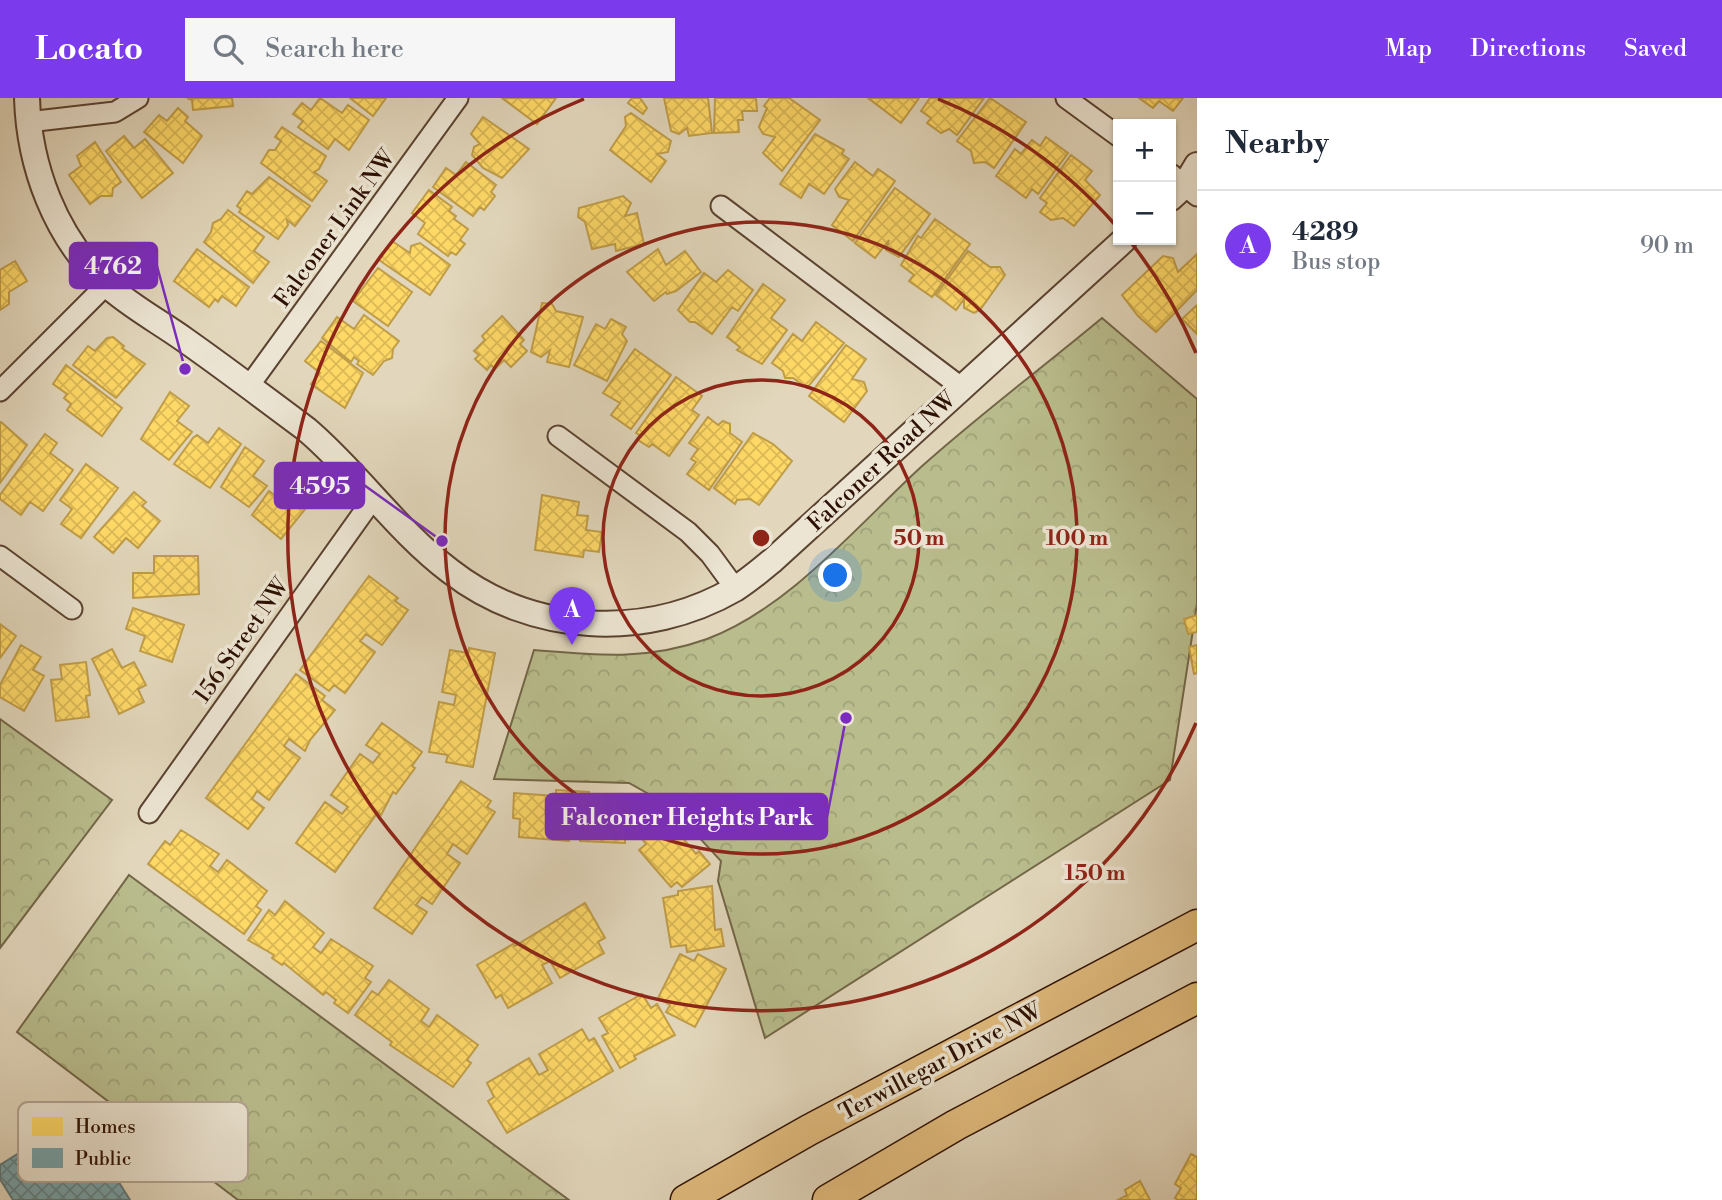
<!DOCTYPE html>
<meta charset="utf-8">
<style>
body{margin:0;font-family:"Libre Bodoni",serif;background:#f6f6f7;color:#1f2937}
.controls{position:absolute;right:21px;top:21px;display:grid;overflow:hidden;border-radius:0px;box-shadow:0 2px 5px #0004}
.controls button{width:63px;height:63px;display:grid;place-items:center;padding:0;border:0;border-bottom:2px solid #e0e1e3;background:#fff;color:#1f2937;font:35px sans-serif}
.you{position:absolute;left:836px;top:478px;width:24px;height:24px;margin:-18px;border:5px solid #fff;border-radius:50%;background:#1a73e8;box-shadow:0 0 0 10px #1a73e833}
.badge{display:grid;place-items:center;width:46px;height:46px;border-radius:50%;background:#7c3aed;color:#fff;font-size:23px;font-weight:700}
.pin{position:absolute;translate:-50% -58px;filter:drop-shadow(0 2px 4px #0008)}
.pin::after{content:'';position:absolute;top:37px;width:24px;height:21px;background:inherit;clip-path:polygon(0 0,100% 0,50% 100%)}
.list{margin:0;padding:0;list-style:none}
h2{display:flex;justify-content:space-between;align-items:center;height:91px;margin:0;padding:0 28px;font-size:30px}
h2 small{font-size:23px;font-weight:400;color:#747a83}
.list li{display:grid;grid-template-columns:46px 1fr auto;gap:21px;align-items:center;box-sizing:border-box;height:112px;padding:0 28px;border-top:2px solid #e0e1e3}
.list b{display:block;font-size:26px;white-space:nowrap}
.list p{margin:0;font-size:23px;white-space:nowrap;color:#747a83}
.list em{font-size:23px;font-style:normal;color:#747a83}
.icon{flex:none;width:38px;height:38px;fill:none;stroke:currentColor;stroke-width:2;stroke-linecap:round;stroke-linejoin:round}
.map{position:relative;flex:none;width:1197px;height:1102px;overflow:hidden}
header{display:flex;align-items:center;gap:42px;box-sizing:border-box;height:98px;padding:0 35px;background:#7c3aed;color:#fff}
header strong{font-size:33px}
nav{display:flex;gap:38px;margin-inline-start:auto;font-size:24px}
.search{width:490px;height:63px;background:#f6f6f7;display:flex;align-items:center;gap:18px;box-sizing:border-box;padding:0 24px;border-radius:0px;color:#747a83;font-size:26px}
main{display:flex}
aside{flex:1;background:#fff}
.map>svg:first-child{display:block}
.park{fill:url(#park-crowns);stroke:#736647;stroke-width:2}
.homes{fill:url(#homes-cross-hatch);stroke:#c09d48;stroke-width:2}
.public{fill:url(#public-cross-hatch);stroke:#60787b;stroke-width:2}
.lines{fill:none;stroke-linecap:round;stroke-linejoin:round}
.minor-casing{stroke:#5a4230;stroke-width:23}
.tertiary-casing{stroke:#5a4230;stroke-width:28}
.primary-casing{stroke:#2d1001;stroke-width:33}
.minor{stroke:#ece5d3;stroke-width:19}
.tertiary{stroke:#ece5d3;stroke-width:24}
.primary{stroke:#e1bc7e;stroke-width:30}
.ring{fill:none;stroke:#8f2418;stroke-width:3.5}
.labels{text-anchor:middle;stroke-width:7;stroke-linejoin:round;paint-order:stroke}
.street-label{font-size:23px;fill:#2d1001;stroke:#ece5d3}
.key{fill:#ece5d3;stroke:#b3a594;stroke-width:2}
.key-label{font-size:19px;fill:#2d1001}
.centre{fill:#8f2418;stroke:#ece5d3;stroke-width:3.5}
.ring-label{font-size:21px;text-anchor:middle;font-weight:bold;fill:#8f2418;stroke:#ece5d3;stroke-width:7;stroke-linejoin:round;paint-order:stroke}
.leader{fill:none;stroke:#7b2cbf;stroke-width:2.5}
.callout-dot{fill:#7b2cbf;stroke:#ece5d3;stroke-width:2.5}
.callout{fill:#7b2cbf;stroke:#7b2cbf;stroke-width:2.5}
.callout-label{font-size:24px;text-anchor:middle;font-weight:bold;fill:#fff}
</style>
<header>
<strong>Locato</strong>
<div class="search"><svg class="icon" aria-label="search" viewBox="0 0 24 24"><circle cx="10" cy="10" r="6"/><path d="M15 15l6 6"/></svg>Search here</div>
<nav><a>Map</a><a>Directions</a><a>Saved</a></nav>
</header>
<main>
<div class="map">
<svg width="1197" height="1102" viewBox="0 0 1197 1102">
<defs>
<pattern id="park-crowns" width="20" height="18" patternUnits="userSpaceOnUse" patternTransform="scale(1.75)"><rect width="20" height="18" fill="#b9bd8d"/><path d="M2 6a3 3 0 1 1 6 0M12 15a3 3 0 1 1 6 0" fill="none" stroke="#9fa178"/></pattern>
<pattern id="homes-cross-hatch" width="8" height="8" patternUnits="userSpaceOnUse" patternTransform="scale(1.75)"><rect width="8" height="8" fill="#ffd966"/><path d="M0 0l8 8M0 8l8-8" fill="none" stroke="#dbb957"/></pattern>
<pattern id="public-cross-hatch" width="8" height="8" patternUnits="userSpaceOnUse" patternTransform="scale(1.75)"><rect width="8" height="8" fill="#76a5af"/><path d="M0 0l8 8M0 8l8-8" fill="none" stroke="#61858c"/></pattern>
</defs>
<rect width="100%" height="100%" fill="#e2d7bc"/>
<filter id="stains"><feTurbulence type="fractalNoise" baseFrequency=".00286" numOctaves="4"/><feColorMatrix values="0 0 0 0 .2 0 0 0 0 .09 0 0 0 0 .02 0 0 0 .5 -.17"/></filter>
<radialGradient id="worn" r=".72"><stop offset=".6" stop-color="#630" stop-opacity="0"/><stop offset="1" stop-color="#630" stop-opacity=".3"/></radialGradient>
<!-- park -->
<path class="park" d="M 1102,220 L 1197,301 L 1197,506 L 1170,682 L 765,940 L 718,783 L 721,763 L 670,708 L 629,685 L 494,681 L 534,552 C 596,557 646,563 707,541 C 788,511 858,427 921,369 C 979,317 1042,270 1102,220 Z
M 0,621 L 112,702 L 0,850 Z
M 129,777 L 524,1069 L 569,1102 L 238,1102 L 17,934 Z"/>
<!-- homes -->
<path class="homes" d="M 187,0 L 232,0 L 233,8 L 193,12 L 192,2 Z
M 320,0 L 342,15 L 348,7 L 369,22 L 349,52 L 335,41 L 328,51 L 298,29 L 303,23 L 293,16 L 302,5 L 311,12 Z
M 350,0 L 386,0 L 373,18 Z
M 502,0 L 556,0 L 537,26 Z
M 632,0 L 640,0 L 647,10 L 643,16 L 628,5 Z
M 664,0 L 708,0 L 712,35 L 689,38 L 687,30 L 679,36 L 671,33 Z
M 715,0 L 756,0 L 757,13 L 742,13 L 743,22 L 738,22 L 739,34 L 714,35 Z
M 770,0 L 789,0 L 820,22 L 782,73 L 763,55 L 775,39 L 763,36 L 759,29 L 767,10 L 764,8 Z
M 868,0 L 919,0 L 901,25 Z
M 930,0 L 984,0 L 957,37 L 949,31 L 941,35 L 927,25 L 931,20 L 921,13 Z
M 990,0 L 1026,24 L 994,70 L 985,64 L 974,65 L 971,53 L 957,43 Z
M 1139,0 L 1183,0 L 1173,13 L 1159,3 L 1153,10 Z
M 178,10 L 188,19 L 185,23 L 202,38 L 183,65 L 144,34 L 159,17 L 167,23 Z
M 631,15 L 671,43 L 668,54 L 657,56 L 666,63 L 651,84 L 610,52 L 626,28 L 625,19 Z
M 483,19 L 529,51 L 502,80 L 483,70 L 472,57 L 474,49 L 480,46 L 471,36 Z
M 282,29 L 326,58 L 319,71 L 314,74 L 327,83 L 312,103 L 261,65 L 269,52 L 275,52 L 281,43 L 275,39 Z
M 815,36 L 844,52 L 842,56 L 849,61 L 824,96 L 809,86 L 801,100 L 780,86 Z
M 124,38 L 134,50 L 145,41 L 173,75 L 142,100 L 106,53 Z
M 1046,39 L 1068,55 L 1038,96 L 1032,91 L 1026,100 L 996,78 L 1015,51 L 1021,56 L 1032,42 L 1040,48 Z
M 95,44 L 121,84 L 113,90 L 112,98 L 101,98 L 90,106 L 69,77 L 81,68 L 77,58 Z
M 1071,57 L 1092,73 L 1085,82 L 1100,97 L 1074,128 L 1063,120 L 1051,122 L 1040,114 L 1047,105 L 1040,100 Z
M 466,64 L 496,87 L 491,94 L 495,98 L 484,112 L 480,109 L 473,118 L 433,89 L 446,70 L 456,77 Z
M 855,64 L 873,78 L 878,71 L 895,83 L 853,143 L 832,127 L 849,102 L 839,99 L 835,91 Z
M 269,79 L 310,108 L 295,128 L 287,122 L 288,127 L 278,141 L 239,114 L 241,111 L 237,108 L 247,93 L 252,96 Z
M 895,90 L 930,116 L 899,159 L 886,152 L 889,142 L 875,160 L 855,145 Z
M 429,92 L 452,109 L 449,113 L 456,118 L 454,121 L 468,131 L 460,142 L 465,146 L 456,157 L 451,154 L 448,158 L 418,136 L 425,125 L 412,115 Z
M 623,98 L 631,105 L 625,118 L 637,115 L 644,146 L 616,153 L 615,146 L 592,151 L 585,124 L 578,119 L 579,110 Z
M 228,112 L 264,139 L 254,153 L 269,164 L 253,185 L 204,144 L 211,134 L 213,125 L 221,121 Z
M 935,121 L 970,146 L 932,199 L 909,183 L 914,177 L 901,167 L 918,138 L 921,140 Z
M 392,143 L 410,155 L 411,148 L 420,145 L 450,167 L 430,197 L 379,162 Z
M 197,151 L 249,189 L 236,208 L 222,198 L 218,204 L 215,201 L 209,209 L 174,183 Z
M 658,151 L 666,167 L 685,153 L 701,174 L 676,193 L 667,196 L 666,194 L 654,203 L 627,174 Z
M 968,153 L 990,169 L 1000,169 L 1005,177 L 980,212 L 974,215 L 964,210 L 964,201 L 956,212 L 936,197 Z
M 1197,156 L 1197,192 L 1156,234 L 1138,218 L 1122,197 L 1163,158 L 1173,160 L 1178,174 Z
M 15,163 L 27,183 L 9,194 L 9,206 L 0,212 L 0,172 Z
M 378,170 L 412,194 L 388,228 L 353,203 Z
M 728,172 L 753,192 L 738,213 L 732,209 L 712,236 L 695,224 L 690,224 L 678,212 L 704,175 L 716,184 Z
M 763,186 L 785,202 L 771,220 L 787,232 L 762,266 L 737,252 L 740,249 L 727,239 Z
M 542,205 L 552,206 L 556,213 L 583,219 L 569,269 L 547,264 L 550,252 L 541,259 L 531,254 Z
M 1197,207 L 1197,236 L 1182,221 Z
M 364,217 L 399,243 L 393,251 L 392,260 L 384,263 L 373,277 L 357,266 L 359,263 L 354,259 L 351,264 L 322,240 L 337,219 L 354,231 Z
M 502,218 L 524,242 L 520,246 L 527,253 L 511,269 L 504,262 L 495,271 L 491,267 L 487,272 L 475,261 L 479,257 L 474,253 L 485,242 L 482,238 Z
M 611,221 L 626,229 L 622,236 L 627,243 L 607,283 L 574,267 L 596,226 L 605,231 Z
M 816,224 L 844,245 L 807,290 L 793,280 L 785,280 L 783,273 L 772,265 L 793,236 L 802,243 Z
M 113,239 L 124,248 L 122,250 L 145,266 L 116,300 L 73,267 L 88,248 L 95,253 L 107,240 Z
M 321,243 L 363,275 L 345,310 L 311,286 L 320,275 L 305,263 Z
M 846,247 L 866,261 L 852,281 L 864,284 L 867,293 L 844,324 L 809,298 Z
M 635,251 L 671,277 L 631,331 L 611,317 L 620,305 L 603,295 Z
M 66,267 L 122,310 L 102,338 L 67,312 L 71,306 L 64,300 L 67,296 L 53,286 Z
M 676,279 L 702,298 L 692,312 L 699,317 L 669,358 L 652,346 L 649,349 L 638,342 L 641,338 L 636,335 Z
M 170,294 L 189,308 L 177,323 L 192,334 L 169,362 L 141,341 Z
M 708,319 L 718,327 L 723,323 L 730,326 L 730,335 L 742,344 L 709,392 L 687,376 L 696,364 L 691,361 L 698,351 L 689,345 Z
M 1,324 L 27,347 L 0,385 L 0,325 Z
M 219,330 L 241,346 L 210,390 L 174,366 L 193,340 L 197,337 L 208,345 Z
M 753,335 L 773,346 L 792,363 L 759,407 L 750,401 L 737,402 L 735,406 L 714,390 Z
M 45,336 L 57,345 L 50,355 L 73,372 L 43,413 L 30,404 L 21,417 L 0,401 L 0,397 Z
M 245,349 L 264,363 L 253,378 L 267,388 L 249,409 L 221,389 Z
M 86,366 L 118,390 L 81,440 L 61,426 L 72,411 L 60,402 Z
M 291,391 L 310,405 L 281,441 L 252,417 L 269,393 L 282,403 Z
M 134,394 L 146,404 L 142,408 L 160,423 L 138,450 L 126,440 L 113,455 L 94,439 Z
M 542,397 L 579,404 L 577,417 L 588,418 L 586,432 L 602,434 L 599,454 L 584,452 L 583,459 L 535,452 Z
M 154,458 L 198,458 L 199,496 L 133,500 L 133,475 L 154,475 Z
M 369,478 L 398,500 L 395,503 L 408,512 L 382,547 L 366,536 L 360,543 L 375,554 L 345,595 L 334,587 L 329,593 L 300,572 Z
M 133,510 L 184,527 L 172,564 L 140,553 L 145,538 L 126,531 Z
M 1197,517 L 1197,534 L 1188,536 L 1184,521 Z
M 0,526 L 16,538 L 0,560 Z
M 21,547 L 41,559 L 33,572 L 44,578 L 24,613 L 0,599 L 0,587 Z
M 1197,547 L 1197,575 L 1194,576 L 1189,549 Z
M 469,550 L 495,555 L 473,669 L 446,664 L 448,657 L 429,654 L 439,604 L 454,607 L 456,597 L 442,594 L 450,552 L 468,555 Z
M 112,551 L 122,570 L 134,564 L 146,587 L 138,591 L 144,604 L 119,616 L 92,561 Z
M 86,564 L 90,597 L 86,598 L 89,619 L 56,623 L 51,582 L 62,581 L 60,567 Z
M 296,576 L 325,598 L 322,602 L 335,612 L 310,642 L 305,653 L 289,641 L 284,648 L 300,660 L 269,702 L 257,693 L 252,701 L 264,710 L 248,731 L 206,700 Z
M 382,625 L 422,654 L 412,668 L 415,670 L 396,696 L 393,694 L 381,717 L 378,714 L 335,774 L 296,745 L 325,704 L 342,716 L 348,709 L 331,697 L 360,656 L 373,665 L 380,656 L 366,647 Z
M 461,683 L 491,703 L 487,709 L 495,714 L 467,756 L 453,746 L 447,756 L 460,765 L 432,806 L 422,799 L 416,807 L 427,814 L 412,836 L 374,810 Z
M 556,692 L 589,694 L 589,700 L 633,702 L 632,731 L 625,730 L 625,745 L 580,743 L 581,728 L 570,727 L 569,743 L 519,739 L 520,721 L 513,720 L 514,695 L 556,698 Z
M 669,718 L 680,731 L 677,733 L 696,756 L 699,753 L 710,766 L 682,789 L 677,784 L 671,789 L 639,752 L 646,746 L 642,741 Z
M 181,732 L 219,756 L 210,768 L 218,774 L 227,762 L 267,793 L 256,808 L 261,812 L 244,836 L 148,766 L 165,743 L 170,747 Z
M 712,788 L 715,832 L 721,831 L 724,848 L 687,854 L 686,847 L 671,849 L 663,800 L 678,797 L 678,793 Z
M 285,803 L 324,835 L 313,849 L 321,855 L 331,841 L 373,868 L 365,880 L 371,884 L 348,915 L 334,905 L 336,902 L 326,894 L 323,897 L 284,865 L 282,867 L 272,860 L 274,857 L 248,842 L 269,812 L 275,817 Z
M 585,805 L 605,840 L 598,844 L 604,855 L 560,880 L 550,863 L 542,867 L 552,885 L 508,910 L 501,897 L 496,900 L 477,867 L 513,846 L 515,848 Z
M 680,856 L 694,863 L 698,856 L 726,871 L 695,929 L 666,914 L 670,907 L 658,900 Z
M 389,882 L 429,911 L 421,923 L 429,929 L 437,917 L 478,947 L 467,962 L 471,965 L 453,989 L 390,947 L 392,944 L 355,917 L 372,893 L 378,897 Z
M 642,896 L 651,910 L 657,906 L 675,937 L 634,958 L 636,961 L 620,970 L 602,938 L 608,935 L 599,920 Z
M 582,931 L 589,943 L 594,940 L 613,973 L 507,1035 L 488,1003 L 494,999 L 487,985 L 529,960 L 539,977 L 548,972 L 539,956 Z
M 1191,1056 L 1197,1059 L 1197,1102 L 1178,1102 L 1175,1100 L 1181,1090 L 1175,1086 Z
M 1140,1083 L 1150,1102 L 1118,1102 L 1127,1097 L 1125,1092 Z"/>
<!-- public -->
<path class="public" d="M 62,1028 L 69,1038 L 84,1029 L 90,1039 L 105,1030 L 117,1050 L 103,1059 L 130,1102 L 13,1102 L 0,1081 L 0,1067 Z"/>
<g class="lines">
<defs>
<path id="minor" d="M 1066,0 L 1118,38
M 28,24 L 115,14 L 138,0
M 1171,76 L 1197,98
M 721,108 L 961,289
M 249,288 L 458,0
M 0,293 L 107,186
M 558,338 L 688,434 L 710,456 L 735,490
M 0,458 L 72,511
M 149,715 L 375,398"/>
<path id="tertiary" d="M 27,0 C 29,68 55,139 107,187 C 130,208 160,224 185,242 C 226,271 266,301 306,331 C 357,374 396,432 450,473 C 531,536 645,543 735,491 C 748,483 761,472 773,462 L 1124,142
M 1171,100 L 1185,87 L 1197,67"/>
<path id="primary" d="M 686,1102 L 809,1032 L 1197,827
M 828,1102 L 956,1027 L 1197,900"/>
</defs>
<!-- minor casing -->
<use href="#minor" class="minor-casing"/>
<!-- tertiary casing -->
<use href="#tertiary" class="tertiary-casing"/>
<!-- primary casing -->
<use href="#primary" class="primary-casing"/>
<!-- minor -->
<use href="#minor" class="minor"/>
<!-- tertiary -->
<use href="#tertiary" class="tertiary"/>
<!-- primary -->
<use href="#primary" class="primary"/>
</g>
<!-- distance rings -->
<g class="ring">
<circle cx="761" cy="440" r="158"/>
<circle cx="761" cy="440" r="316"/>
<path d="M1196 625A473 473 0 1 1 584 1M938 1A473 473 0 0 1 1118 130M1129 142A473 473 0 0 1 1196 255"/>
</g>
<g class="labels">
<!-- street labels -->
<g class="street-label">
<text transform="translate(334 130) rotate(-54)" y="8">Falconer Link NW</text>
<text transform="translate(881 363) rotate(-43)" y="8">Falconer Road NW</text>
<text transform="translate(241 542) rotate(-55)" y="8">156 Street NW</text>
<text transform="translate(940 963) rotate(-28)" y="8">Terwillegar Drive NW</text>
</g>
</g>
<!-- legend -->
<rect x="18" y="1004" width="230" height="80" rx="10" class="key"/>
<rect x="32" y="1019" width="31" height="19" fill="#ffd966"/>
<rect x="32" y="1050" width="31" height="20" fill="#76a5af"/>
<g class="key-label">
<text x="75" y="1035">Homes</text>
<text x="75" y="1067">Public</text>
</g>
<circle cx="761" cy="440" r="10" class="centre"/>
<g class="ring-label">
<text x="919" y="447">50 m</text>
<text x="1077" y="447">100 m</text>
<text x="1095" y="782">150 m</text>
</g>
<!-- callouts -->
<path class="leader" d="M185 271L157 168M442 443L364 387M846 620L827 719"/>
<g class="callout-dot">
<circle cx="185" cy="271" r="7"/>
<circle cx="442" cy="443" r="7"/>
<circle cx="846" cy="620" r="7"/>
</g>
<g class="callout">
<rect x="70" y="145" width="87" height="45" rx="7"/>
<rect x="275" y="365" width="89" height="45" rx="7"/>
<rect x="546" y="696" width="281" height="45" rx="7"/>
</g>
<g class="callout-label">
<text x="113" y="176">4762</text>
<text x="320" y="396">4595</text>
<text x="687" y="727">Falconer Heights Park</text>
</g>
<rect width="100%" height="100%" filter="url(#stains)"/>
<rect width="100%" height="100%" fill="url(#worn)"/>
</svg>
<div class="controls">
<button>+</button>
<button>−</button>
</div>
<div class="you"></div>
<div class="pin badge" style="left:572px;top:547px">A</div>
</div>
<aside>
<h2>Nearby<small></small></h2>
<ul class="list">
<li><span class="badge">A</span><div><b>4289</b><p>Bus stop</p></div><em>90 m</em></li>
</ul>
</aside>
</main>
